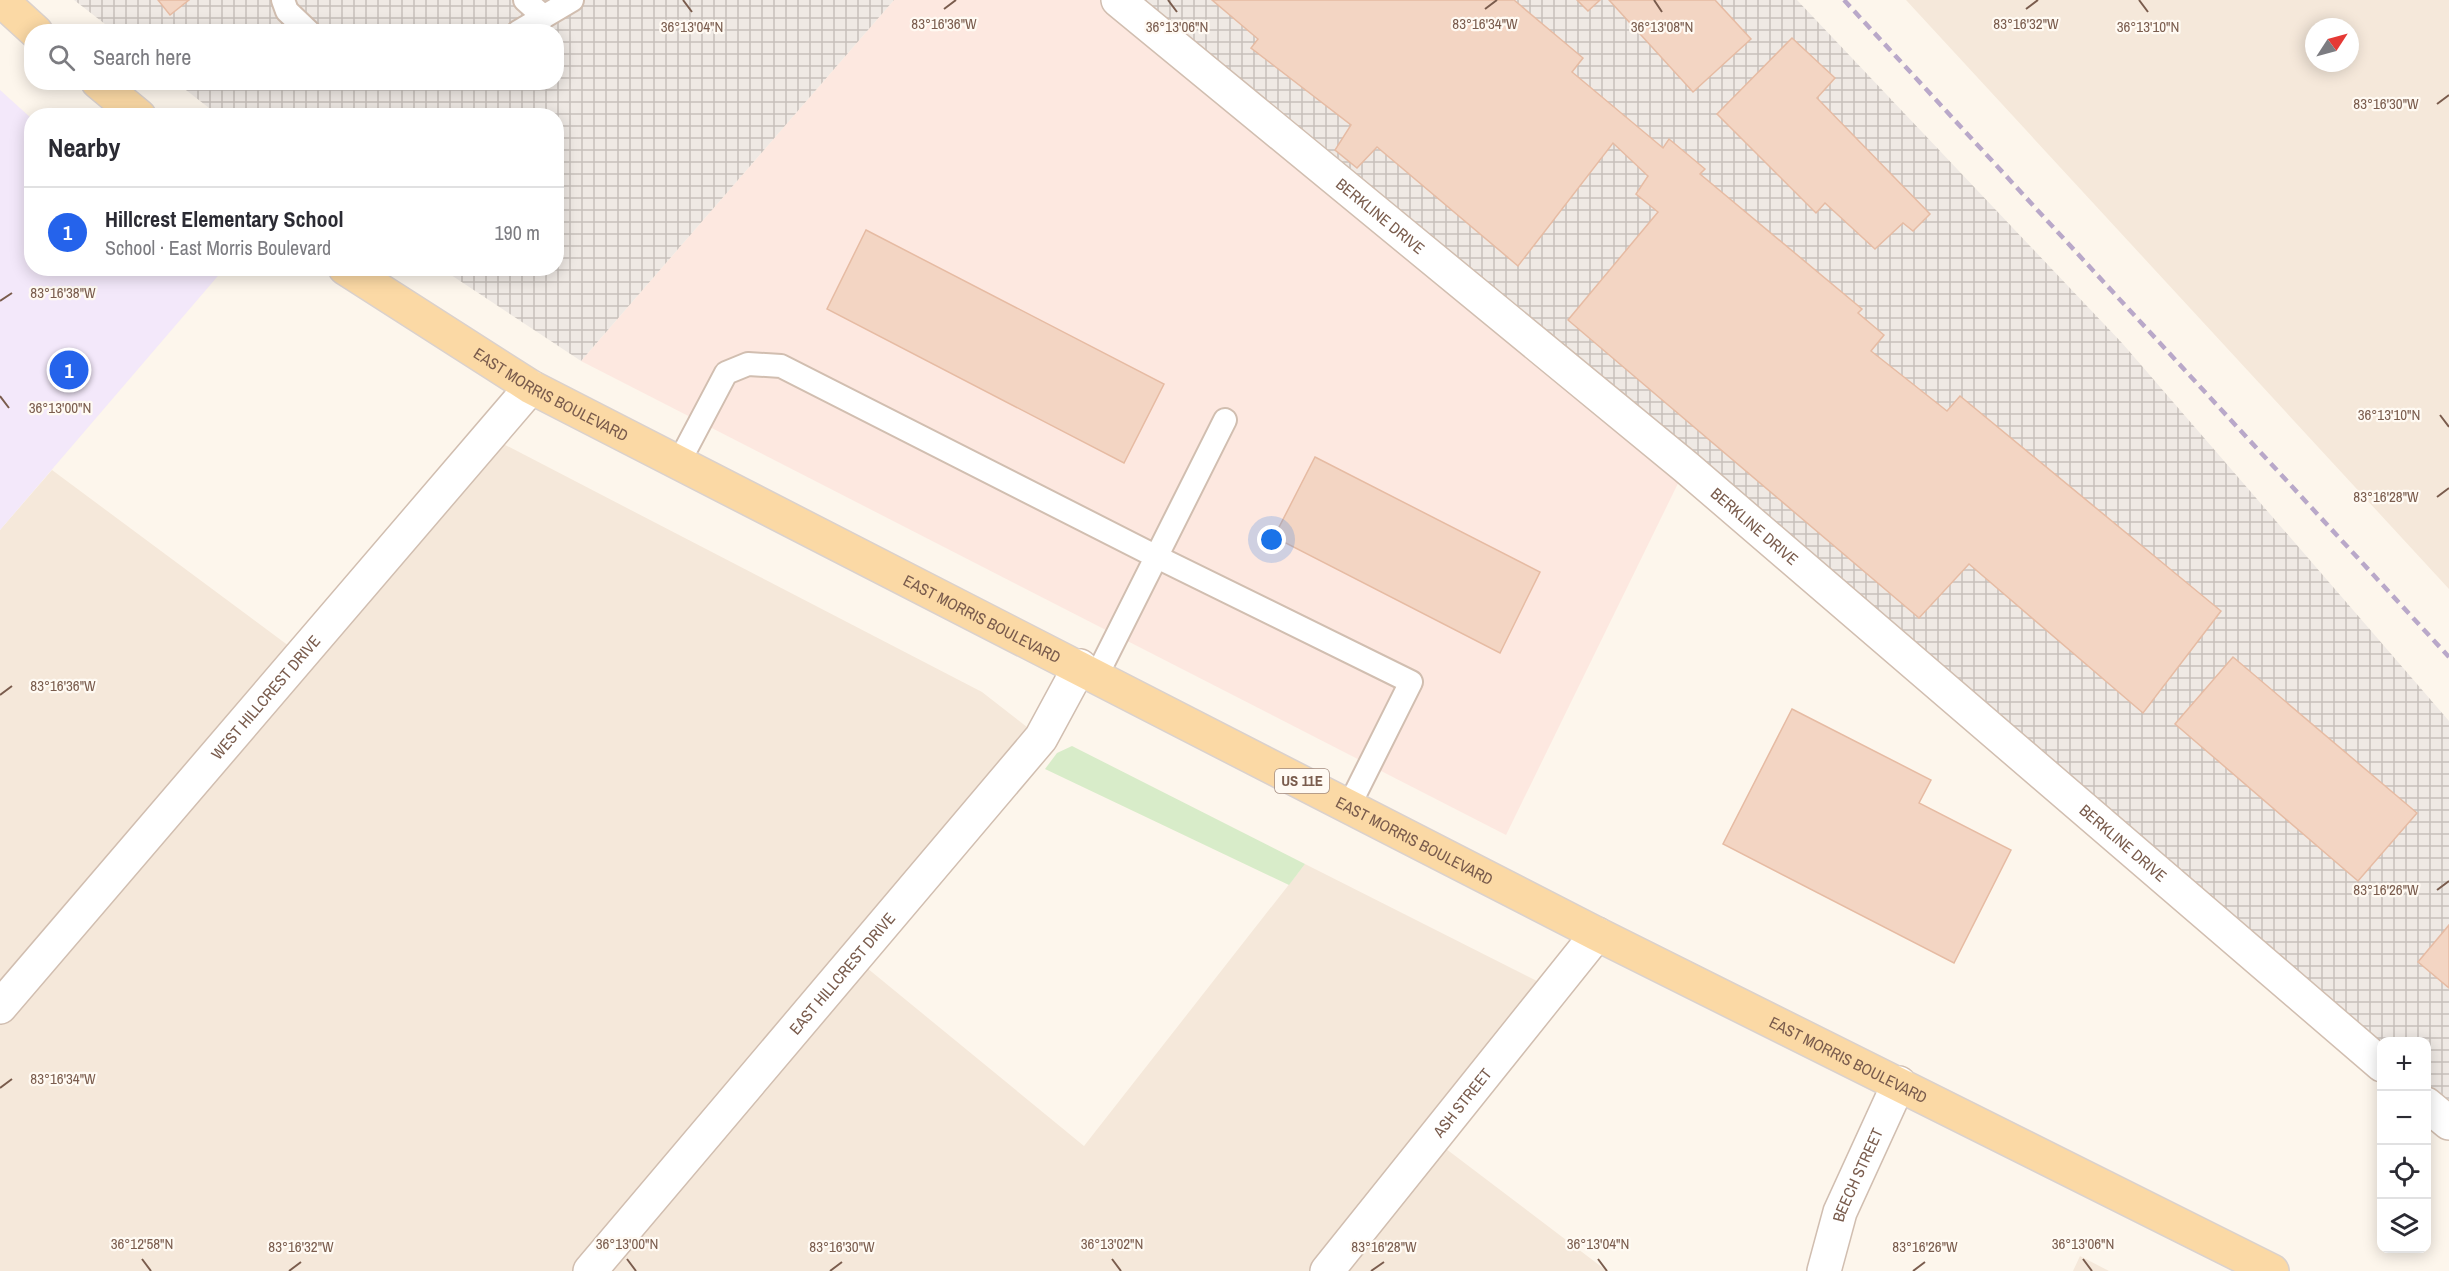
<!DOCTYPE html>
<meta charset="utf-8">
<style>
body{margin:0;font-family:"Archivo Narrow",sans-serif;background:#f2f2f3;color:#2b2b33}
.controls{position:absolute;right:18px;bottom:18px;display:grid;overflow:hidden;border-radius:12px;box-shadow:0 3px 15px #0003}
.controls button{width:54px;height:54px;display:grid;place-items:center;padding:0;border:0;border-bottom:2px solid #e1e1e2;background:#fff;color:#2b2b33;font:30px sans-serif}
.compass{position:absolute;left:2305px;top:18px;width:54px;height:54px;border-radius:50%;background:#fff;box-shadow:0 3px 15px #0003;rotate:54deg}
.you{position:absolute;left:1272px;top:540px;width:21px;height:21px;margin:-15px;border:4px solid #fff;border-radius:50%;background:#1a73e8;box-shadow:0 0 0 9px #1a73e833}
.badge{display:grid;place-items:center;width:39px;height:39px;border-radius:50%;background:#2563eb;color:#fff;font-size:20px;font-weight:700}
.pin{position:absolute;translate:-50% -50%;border:3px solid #fff;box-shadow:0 2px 6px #0006}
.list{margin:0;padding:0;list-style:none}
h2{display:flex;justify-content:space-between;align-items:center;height:78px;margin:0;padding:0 24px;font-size:26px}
h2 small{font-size:20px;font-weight:400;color:#7c7c81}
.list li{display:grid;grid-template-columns:39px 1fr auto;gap:18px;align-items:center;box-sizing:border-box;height:90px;padding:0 24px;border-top:2px solid #e1e1e2}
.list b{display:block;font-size:22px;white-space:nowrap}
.list p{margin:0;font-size:20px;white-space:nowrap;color:#7c7c81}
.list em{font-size:20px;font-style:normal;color:#7c7c81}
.icon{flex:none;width:33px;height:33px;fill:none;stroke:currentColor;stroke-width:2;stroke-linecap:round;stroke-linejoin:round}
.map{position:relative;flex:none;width:2449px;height:1271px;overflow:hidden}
.search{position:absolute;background:#fff;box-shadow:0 3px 15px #0003;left:24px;top:24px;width:540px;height:66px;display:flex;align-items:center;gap:15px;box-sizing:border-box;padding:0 21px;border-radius:24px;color:#7c7c81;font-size:22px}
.panel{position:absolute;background:#fff;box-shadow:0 3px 15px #0003;left:24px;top:108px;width:540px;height:168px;border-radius:24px}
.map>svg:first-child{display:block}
.residential{fill:#f5e8da;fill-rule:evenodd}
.commercial{fill:#fde8e0}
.industrial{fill:url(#industrial-grid)}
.education{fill:#f3e8fa}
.grass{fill:#d8ecc9}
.building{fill:#f3d5c3;stroke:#e6bba3;stroke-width:1.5}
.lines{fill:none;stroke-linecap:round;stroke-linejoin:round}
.lane-casing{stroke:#d1beb0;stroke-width:26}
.street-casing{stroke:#d1beb0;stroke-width:36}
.primary-casing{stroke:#dad1cd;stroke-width:36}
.lane{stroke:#fff;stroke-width:22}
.street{stroke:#fff;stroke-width:33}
.primary{stroke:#fbd9a5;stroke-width:33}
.rail{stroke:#b9a8c9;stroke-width:4.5;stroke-dasharray:9 6;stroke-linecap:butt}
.ticks{fill:none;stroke:#7a5c4d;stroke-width:2}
.labels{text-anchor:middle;stroke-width:4.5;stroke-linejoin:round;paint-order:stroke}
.shield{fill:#fffaf3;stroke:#a28b7f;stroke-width:1.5}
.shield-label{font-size:15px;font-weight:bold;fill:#7a5c4d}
.street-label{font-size:16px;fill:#7a5c4d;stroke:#fffaf3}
.ticks-label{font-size:15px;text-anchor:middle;fill:#7a5c4d;stroke:#fffaf3;stroke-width:4.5;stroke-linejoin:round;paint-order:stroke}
</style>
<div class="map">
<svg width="2449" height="1271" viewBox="0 0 2449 1271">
<defs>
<pattern id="industrial-grid" width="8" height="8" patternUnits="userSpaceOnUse" patternTransform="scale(1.5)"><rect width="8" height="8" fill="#efe9e4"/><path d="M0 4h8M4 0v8" fill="none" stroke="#c7c0bb"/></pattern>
</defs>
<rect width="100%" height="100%" fill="#fdf6ec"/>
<!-- residential -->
<path class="residential" d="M 1906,0 L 2449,0 L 2449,589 ZM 2314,27 L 2350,27 L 2350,63 L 2314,63 Z
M 488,436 L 982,692 L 1041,738 L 867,968 L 1084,1146 L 1305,864 L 1553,989 L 1433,1139 L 1607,1271 L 0,1271 L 0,530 L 52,470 L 301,655 Z
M 2080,1256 L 2109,1271 L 2073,1271 Z"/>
<!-- commercial -->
<path class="commercial" d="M 894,0 L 1118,0 L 1686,467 L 1506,835 L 581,361 Z"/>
<!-- industrial -->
<path class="industrial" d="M 74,0 L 894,0 L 581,361 L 442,269 L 556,268 L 556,116 L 218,115 L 177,83 L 556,82 L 556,32 L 114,31 Z
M 1118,0 L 1797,0 L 2122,343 L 2449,721 L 2449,1123 L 2427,1104 L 2426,1042 L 2382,1042 L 2381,1065 Z"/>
<!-- education -->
<path class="education" d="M 0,90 L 31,118 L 32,268 L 223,270 L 0,530 Z"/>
<!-- grass -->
<path class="grass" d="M 1072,746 L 1305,864 L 1289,885 L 1045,769 L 1057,753 Z"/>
<!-- building -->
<path class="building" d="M 158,0 L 189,0 L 170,15 Z
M 1212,0 L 1514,0 L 1583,58 L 1572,72 L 1663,148 L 1669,139 L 1705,169 L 1700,174 L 1862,309 L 1858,313 L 1884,335 L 1871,351 L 1947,411 L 1960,396 L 2221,611 L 2143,713 L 1969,564 L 1919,618 L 1568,320 L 1658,212 L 1636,194 L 1648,176 L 1613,143 L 1518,266 L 1377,147 L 1357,168 L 1335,150 L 1351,125 L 1251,48 L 1258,39 Z
M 1577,0 L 1600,0 L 1588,11 Z
M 1609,0 L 1715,0 L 1751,39 L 1693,92 Z
M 1792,38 L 1835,78 L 1817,98 L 1930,214 L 1913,231 L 1903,223 L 1875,249 L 1825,203 L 1816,213 L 1717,114 Z
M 866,230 L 1164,384 L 1124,463 L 827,309 Z
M 1315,457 L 1540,572 L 1500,653 L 1274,537 Z
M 2233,657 L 2417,813 L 2358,881 L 2175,724 Z
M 1792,709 L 1931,780 L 1919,803 L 2011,850 L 1954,963 L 1723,844 Z
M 2449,925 L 2449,988 L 2418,962 Z"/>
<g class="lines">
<defs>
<path id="lane" d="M 283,0 L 287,11 L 309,32
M 525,0 L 544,17
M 518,32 L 572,0
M 679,462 L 726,373 L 748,364 L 781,366 L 1155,556 L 1411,682 L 1349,806
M 1097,675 L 1225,420"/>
<g id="street">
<path id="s1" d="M 1118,0 L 1686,467 L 2382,1065"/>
<path id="s2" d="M 0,1007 L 531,387"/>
<path d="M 2426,1104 L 2449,1123"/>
<path id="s3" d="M 590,1271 L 1041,738 L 1080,666"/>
<path id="s4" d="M 1327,1271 L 1597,934"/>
<path id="s5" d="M 1824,1271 L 1840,1212 L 1899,1083"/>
</g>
<g id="primary">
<path d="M 1,0 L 36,32"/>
<path d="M 98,82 L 139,116"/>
<path id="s6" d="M 345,268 L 531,387 L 1597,934 L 2272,1271"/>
</g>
</defs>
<!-- lane casing -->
<use href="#lane" class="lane-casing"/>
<!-- street casing -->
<use href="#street" class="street-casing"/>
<!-- primary casing -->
<use href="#primary" class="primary-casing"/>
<!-- lane -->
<use href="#lane" class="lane"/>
<!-- street -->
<use href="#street" class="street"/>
<!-- primary -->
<use href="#primary" class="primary"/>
<!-- rail -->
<path class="rail" d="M 1844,0 L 2449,657"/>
</g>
<!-- ticks -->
<path class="ticks" d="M 683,0 L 692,12M 1168,0 L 1177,12M 1654,0 L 1662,12M 2139,0 L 2148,12M 944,9 L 956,0M 1485,9 L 1497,0M 2026,9 L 2038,0M 2437,104 L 2449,95M 0,301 L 12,293M 0,396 L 9,408M 2440,415 L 2449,427M 2437,497 L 2449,488M 0,695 L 12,686M 2437,890 L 2449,881M 0,1088 L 12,1079M 142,1259 L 151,1271M 627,1259 L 636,1271M 1112,1259 L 1121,1271M 1598,1259 L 1607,1271M 2083,1259 L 2092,1271M 289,1271 L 301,1262M 830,1271 L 842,1262M 1371,1271 L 1384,1262M 1913,1271 L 1925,1262"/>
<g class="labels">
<!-- shield labels -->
<rect class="shield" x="1275" y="769" width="54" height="24" rx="4.5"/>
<g class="shield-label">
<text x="1302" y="786">US 11E</text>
</g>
<!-- street labels -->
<g class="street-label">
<text dy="6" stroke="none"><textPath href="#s1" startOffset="340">BERKLINE DRIVE</textPath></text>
<text dy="6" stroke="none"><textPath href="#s6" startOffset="242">EAST MORRIS BOULEVARD</textPath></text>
<text dy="6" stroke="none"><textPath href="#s1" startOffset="826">BERKLINE DRIVE</textPath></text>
<text dy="6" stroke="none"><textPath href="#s6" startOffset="728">EAST MORRIS BOULEVARD</textPath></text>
<text dy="6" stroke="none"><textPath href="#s2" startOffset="408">WEST HILLCREST DRIVE</textPath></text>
<text dy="6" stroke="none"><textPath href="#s6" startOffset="1214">EAST MORRIS BOULEVARD</textPath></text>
<text dy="6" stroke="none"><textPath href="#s1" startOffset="1312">BERKLINE DRIVE</textPath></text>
<text dy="6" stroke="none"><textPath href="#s3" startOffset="390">EAST HILLCREST DRIVE</textPath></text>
<text dy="6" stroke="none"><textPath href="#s6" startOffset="1700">EAST MORRIS BOULEVARD</textPath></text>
<text dy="6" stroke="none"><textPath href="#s4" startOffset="216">ASH STREET</textPath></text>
<text dy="6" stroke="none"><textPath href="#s5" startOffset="102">BEECH STREET</textPath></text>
</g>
</g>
<g class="ticks-label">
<text x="944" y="29">83°16'36"W</text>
<text x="1485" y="29">83°16'34"W</text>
<text x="2026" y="29">83°16'32"W</text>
<text x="692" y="32">36°13'04"N</text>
<text x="1177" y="32">36°13'06"N</text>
<text x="1662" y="32">36°13'08"N</text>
<text x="2148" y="32">36°13'10"N</text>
<text x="2386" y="109">83°16'30"W</text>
<text x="63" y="298">83°16'38"W</text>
<text x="60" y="413">36°13'00"N</text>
<text x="2389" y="420">36°13'10"N</text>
<text x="2386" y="502">83°16'28"W</text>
<text x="63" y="691">83°16'36"W</text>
<text x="2386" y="895">83°16'26"W</text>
<text x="63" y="1084">83°16'34"W</text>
<text x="142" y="1249">36°12'58"N</text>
<text x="627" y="1249">36°13'00"N</text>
<text x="1112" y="1249">36°13'02"N</text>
<text x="1598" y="1249">36°13'04"N</text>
<text x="2083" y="1249">36°13'06"N</text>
<text x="301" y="1252">83°16'32"W</text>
<text x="842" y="1252">83°16'30"W</text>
<text x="1384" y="1252">83°16'28"W</text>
<text x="1925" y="1252">83°16'26"W</text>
</g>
</svg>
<div class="controls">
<button>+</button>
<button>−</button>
<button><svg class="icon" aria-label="locate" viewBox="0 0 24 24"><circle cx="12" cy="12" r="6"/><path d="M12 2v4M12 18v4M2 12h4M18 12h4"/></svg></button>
<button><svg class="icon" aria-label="layers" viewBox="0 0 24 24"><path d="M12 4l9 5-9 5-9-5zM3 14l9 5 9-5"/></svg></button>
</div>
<svg class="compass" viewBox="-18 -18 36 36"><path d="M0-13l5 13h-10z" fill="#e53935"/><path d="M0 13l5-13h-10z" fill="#7c7c81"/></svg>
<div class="you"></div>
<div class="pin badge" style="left:69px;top:370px">1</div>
<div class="search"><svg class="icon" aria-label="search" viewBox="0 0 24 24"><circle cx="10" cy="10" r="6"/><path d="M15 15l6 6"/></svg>Search here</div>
<section class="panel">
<h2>Nearby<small></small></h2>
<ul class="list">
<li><span class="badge">1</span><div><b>Hillcrest Elementary School</b><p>School · East Morris Boulevard</p></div><em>190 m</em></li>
</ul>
</section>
</div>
